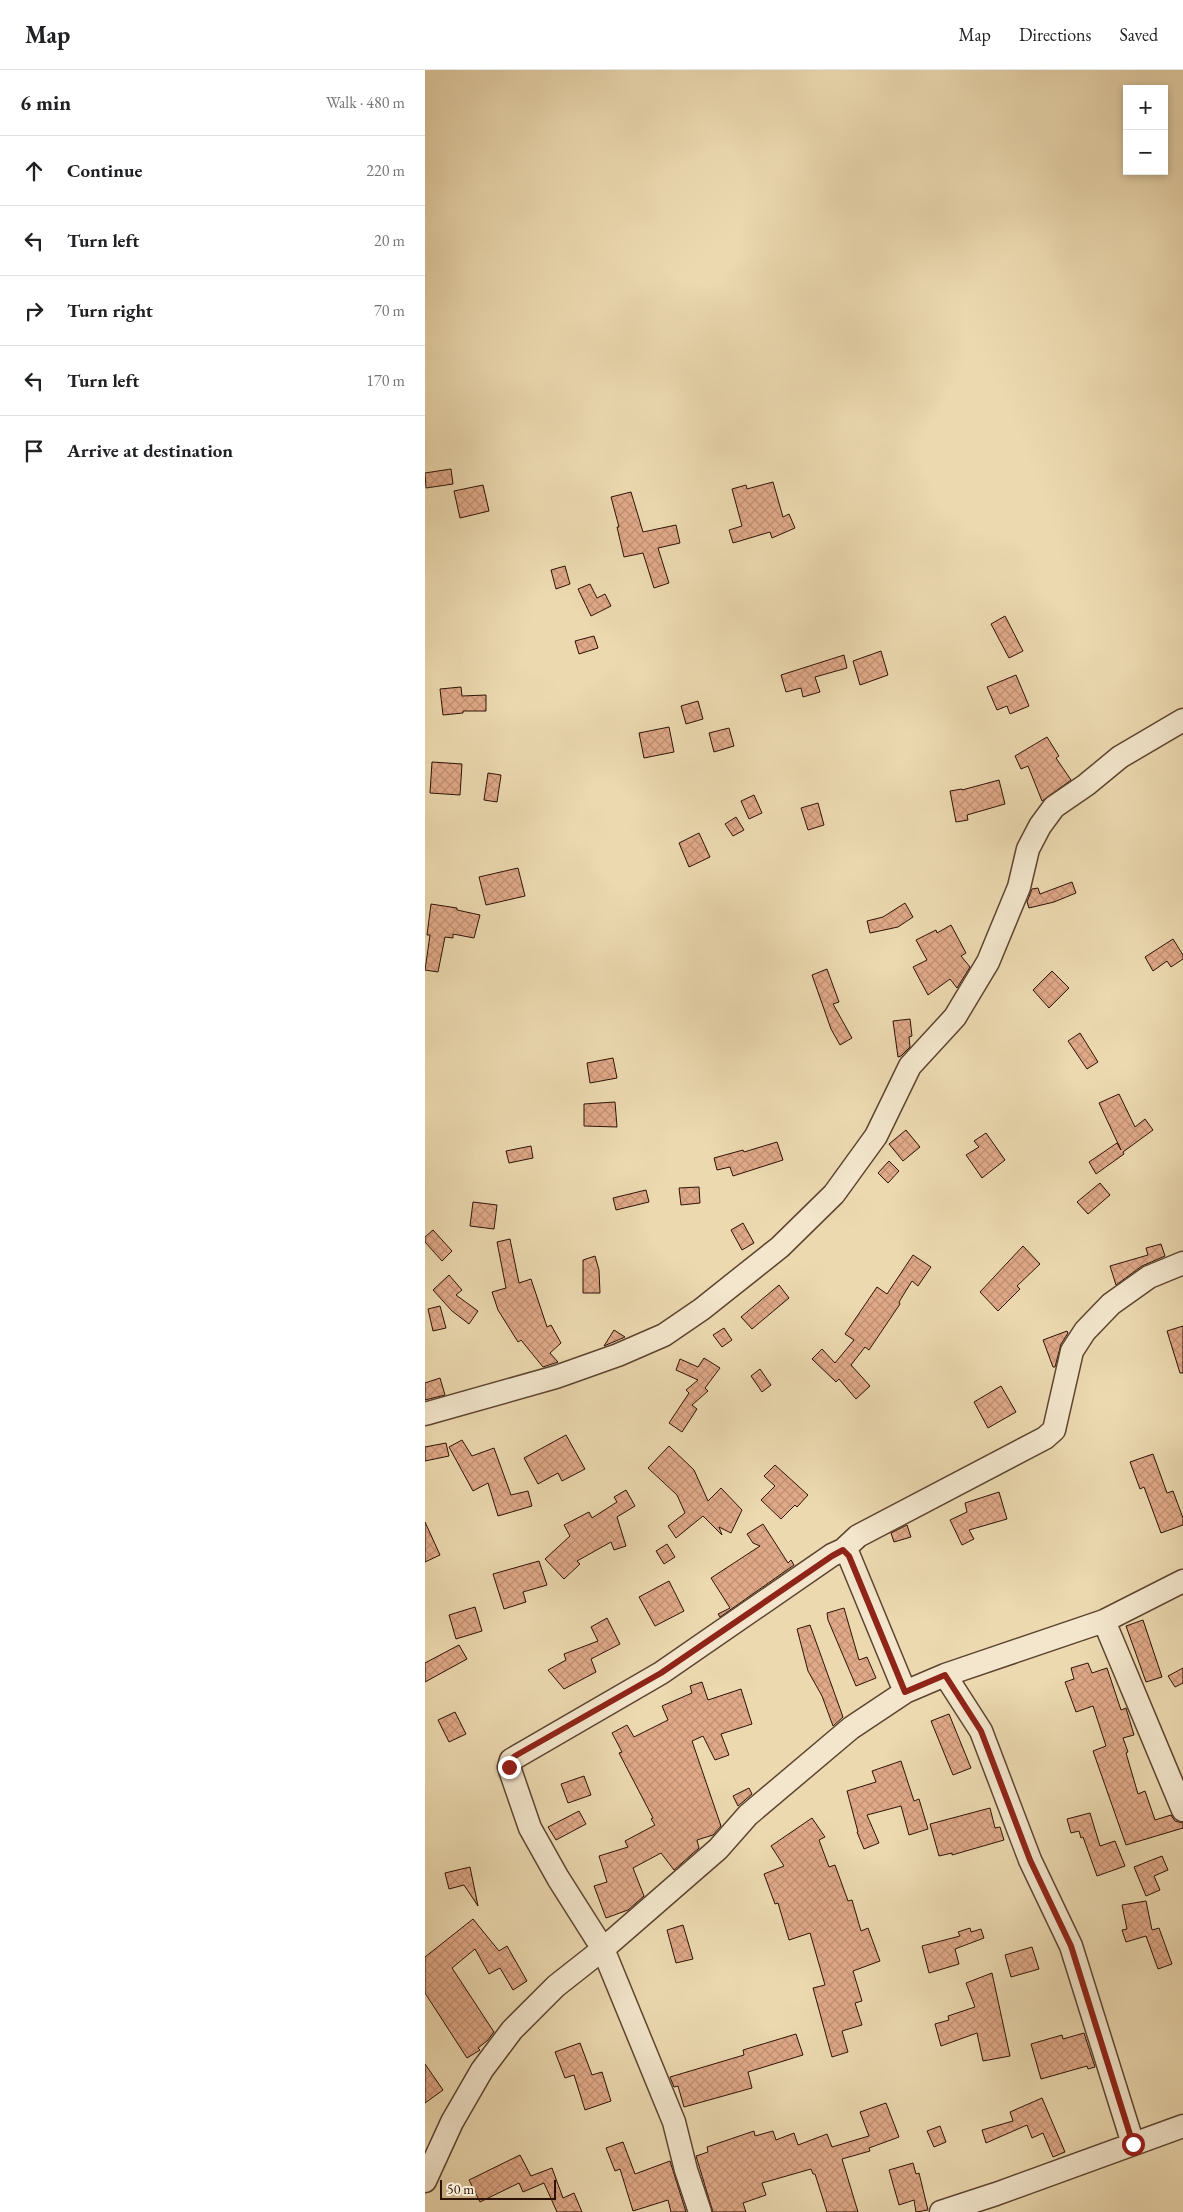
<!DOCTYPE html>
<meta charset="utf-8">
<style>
body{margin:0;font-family:"EB Garamond",serif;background:#f2f2f2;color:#202124}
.controls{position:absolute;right:15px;top:15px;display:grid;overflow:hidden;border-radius:0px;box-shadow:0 2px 8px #0003}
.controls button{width:45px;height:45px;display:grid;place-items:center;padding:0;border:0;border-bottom:1px solid #e0e0e0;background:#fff;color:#202124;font:25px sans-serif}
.scale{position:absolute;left:15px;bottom:12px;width:116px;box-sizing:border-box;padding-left:5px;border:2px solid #2e1205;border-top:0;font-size:14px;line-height:18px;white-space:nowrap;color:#2e1205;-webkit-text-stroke:4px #f3e6cc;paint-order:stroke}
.stop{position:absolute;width:15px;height:15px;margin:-11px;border:4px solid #8f2418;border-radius:50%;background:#fff}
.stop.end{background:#8f2418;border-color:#fff;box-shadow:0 1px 5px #0008}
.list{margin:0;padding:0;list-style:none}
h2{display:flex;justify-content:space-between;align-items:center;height:65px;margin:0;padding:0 20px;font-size:21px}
h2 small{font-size:16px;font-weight:400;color:#757577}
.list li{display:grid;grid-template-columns:32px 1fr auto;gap:15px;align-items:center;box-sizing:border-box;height:70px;padding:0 20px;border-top:1px solid #e0e0e0}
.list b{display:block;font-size:19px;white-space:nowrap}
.list em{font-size:16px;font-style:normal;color:#757577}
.icon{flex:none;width:28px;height:28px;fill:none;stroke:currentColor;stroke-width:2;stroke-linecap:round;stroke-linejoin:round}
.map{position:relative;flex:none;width:758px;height:2142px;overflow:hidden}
header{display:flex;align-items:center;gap:30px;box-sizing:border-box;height:70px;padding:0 25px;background:#fff;border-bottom:1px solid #e0e0e0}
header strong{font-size:24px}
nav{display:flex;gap:28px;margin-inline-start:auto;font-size:18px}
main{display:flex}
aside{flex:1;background:#fff}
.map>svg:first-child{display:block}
.building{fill:url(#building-cross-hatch);stroke:#2e1205}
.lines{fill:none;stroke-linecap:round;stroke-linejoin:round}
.minor-casing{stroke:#5e4430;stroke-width:25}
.minor{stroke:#f3e6cc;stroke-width:22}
.route{stroke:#8f2418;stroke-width:6}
</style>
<header>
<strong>Map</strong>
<nav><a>Map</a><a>Directions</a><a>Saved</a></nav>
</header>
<main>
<aside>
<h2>6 min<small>Walk · 480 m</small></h2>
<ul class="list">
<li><svg class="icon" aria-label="ahead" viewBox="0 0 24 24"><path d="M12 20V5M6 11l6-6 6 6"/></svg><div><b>Continue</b></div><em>220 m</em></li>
<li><svg class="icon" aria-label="left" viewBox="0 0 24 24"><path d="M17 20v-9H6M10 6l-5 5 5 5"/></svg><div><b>Turn left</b></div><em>20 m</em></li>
<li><svg class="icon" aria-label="right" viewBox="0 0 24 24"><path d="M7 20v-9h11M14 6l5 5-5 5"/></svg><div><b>Turn right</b></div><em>70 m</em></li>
<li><svg class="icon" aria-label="left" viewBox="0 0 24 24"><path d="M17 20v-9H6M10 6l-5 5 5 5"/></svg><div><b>Turn left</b></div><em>170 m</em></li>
<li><svg class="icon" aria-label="arrive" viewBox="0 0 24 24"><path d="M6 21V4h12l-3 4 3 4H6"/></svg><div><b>Arrive at destination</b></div></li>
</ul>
</aside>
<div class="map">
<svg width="758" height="2142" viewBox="0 0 758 2142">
<defs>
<pattern id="building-cross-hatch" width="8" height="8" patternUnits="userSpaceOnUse" patternTransform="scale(1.25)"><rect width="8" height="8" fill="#e0a988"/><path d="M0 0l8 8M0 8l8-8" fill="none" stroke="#c09074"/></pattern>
</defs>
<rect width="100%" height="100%" fill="#ecd9b0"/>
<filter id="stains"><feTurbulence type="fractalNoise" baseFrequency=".004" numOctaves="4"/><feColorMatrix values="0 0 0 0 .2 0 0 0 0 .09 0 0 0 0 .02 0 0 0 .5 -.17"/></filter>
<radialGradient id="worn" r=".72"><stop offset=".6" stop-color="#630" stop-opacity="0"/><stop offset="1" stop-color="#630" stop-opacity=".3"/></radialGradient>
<!-- building -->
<path class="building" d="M 26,399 L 28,414 L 1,418 L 0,403 Z
M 348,412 L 358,447 L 364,444 L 370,458 L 347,468 L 345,462 L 308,473 L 304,460 L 317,456 L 307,419 L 321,415 L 322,419 Z
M 58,415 L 64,441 L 35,448 L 29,421 Z
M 206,422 L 218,462 L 251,455 L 255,473 L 233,478 L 244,513 L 229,518 L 218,483 L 199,487 L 192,457 L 194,457 L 186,427 Z
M 140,496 L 145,514 L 131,519 L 126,500 Z
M 165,514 L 172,528 L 180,524 L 186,536 L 166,546 L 153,519 Z
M 580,546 L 598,581 L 584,588 L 566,554 Z
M 169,566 L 173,578 L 154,584 L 150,571 Z
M 456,581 L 463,605 L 435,615 L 428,591 Z
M 419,585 L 422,598 L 390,607 L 395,622 L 378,627 L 376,618 L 361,622 L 356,605 Z
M 591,605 L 604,636 L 585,644 L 582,636 L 572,640 L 562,617 Z
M 36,617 L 37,626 L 61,625 L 61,641 L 38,641 L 38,643 L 18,645 L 15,619 Z
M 273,631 L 278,649 L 261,654 L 256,636 Z
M 244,657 L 249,682 L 219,688 L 214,663 Z
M 304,658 L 309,676 L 289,682 L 284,663 Z
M 622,667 L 634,686 L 631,688 L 646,710 L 617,731 L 603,696 L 596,699 L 590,686 Z
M 7,692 L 37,694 L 35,725 L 5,723 Z
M 63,703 L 76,705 L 72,732 L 59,730 Z
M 574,710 L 580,734 L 542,745 L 543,750 L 531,752 L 525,721 L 537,719 L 537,720 Z
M 329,725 L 337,743 L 324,749 L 316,731 Z
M 393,733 L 399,755 L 383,760 L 376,738 Z
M 311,747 L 319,760 L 308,766 L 300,754 Z
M 274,763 L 285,787 L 264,797 L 254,773 Z
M 93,798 L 100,826 L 61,835 L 54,807 Z
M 647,812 L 651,823 L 629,832 L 604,838 L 602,832 L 607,819 L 613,818 L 615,824 Z
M 480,833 L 488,847 L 473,857 L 445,863 L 442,851 L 458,847 Z
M 6,834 L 32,838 L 32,840 L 55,845 L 49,868 L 28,864 L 28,868 L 20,867 L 13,902 L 0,900 L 5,865 L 2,865 Z
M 526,855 L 541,883 L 536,886 L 545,897 L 532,918 L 525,909 L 503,925 L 488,897 L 502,890 L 491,870 L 511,860 L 512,863 Z
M 748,869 L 758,885 L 758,889 L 746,897 L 742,891 L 728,901 L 720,887 Z
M 402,899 L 414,932 L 408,934 L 427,968 L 415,975 L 406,959 L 387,905 Z
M 627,901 L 644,918 L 624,938 L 608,920 Z
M 485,949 L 487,966 L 484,967 L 485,977 L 476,986 L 473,987 L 468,951 Z
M 655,963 L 673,992 L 662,999 L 643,971 Z
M 188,988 L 192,1008 L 165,1013 L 162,993 Z
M 694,1024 L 710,1057 L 720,1049 L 728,1060 L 698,1082 L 699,1084 L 671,1104 L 664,1092 L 692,1073 L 696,1080 L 674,1033 Z
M 190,1032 L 192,1057 L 159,1056 L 159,1034 Z
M 481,1060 L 495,1077 L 478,1091 L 464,1074 Z
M 561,1063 L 580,1090 L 557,1108 L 541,1085 L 554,1077 L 549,1071 Z
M 352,1072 L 358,1090 L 308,1106 L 305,1097 L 292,1100 L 289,1088 L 318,1080 L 319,1082 Z
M 106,1076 L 108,1088 L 84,1093 L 81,1081 Z
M 464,1091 L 474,1101 L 463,1113 L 453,1103 Z
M 675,1113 L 685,1125 L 663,1144 L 652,1132 Z
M 274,1117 L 275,1133 L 256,1135 L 254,1118 Z
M 221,1120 L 224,1132 L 191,1140 L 188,1128 Z
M 48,1132 L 72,1135 L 69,1159 L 45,1156 Z
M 318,1153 L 329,1173 L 317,1180 L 306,1160 Z
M 8,1160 L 27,1181 L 17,1191 L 0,1172 L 0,1167 Z
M 85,1169 L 94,1213 L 106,1209 L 122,1257 L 126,1255 L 136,1273 L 125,1283 L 133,1292 L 118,1297 L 96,1270 L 93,1272 L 73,1240 L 67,1222 L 81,1218 L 72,1172 Z
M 736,1174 L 740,1186 L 717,1196 L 691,1215 L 685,1196 L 723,1185 L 721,1178 Z
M 598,1176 L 615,1194 L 592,1216 L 595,1219 L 573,1241 L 555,1222 Z
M 488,1185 L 506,1197 L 493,1216 L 487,1211 L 474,1232 L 475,1234 L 444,1280 L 440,1277 L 426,1295 L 445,1316 L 431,1329 L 414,1309 L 411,1312 L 387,1289 L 397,1279 L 410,1293 L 429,1270 L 420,1264 L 452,1217 L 462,1224 Z
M 170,1186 L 174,1200 L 175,1223 L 158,1223 L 158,1190 Z
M 24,1205 L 37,1220 L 31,1225 L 53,1241 L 44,1254 L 27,1241 L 8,1220 Z
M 354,1215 L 364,1228 L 327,1259 L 316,1247 Z
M 15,1236 L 21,1258 L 8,1261 L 3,1239 Z
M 758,1256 L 758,1303 L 755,1303 L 742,1261 Z
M 299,1258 L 307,1270 L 297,1277 L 288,1265 Z
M 189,1260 L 200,1267 L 179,1276 Z
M 642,1261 L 643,1263 L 636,1274 L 630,1297 L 628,1297 L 618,1270 Z
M 279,1288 L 295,1298 L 280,1318 L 283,1321 L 267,1335 L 272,1339 L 257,1362 L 244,1353 L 264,1323 L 261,1320 L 273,1310 L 251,1300 L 255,1289 L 273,1297 Z
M 335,1299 L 346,1315 L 337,1322 L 326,1306 Z
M 15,1308 L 20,1325 L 0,1330 L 0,1313 Z
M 576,1316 L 591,1342 L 563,1358 L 549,1332 Z
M 141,1365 L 160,1399 L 137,1411 L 133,1403 L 113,1414 L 99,1388 Z
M 37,1370 L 47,1386 L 69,1378 L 86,1425 L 103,1421 L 107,1436 L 73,1446 L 63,1413 L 48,1421 L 24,1377 Z
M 21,1373 L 24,1386 L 0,1391 L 0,1377 Z
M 244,1376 L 269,1400 L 283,1431 L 296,1418 L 317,1440 L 306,1463 L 294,1457 L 297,1465 L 278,1446 L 251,1468 L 243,1456 L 260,1443 L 252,1425 L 223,1398 Z
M 728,1384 L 742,1423 L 748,1421 L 758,1448 L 758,1455 L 736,1463 L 719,1417 L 715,1419 L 705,1392 Z
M 350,1395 L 383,1425 L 372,1437 L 370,1435 L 356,1449 L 336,1430 L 350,1416 L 339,1406 Z
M 201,1420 L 210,1436 L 192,1447 L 201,1476 L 189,1480 L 186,1472 L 152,1491 L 155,1494 L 139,1509 L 120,1489 L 145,1466 L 139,1455 L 164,1442 L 167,1448 L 192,1432 L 189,1427 Z
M 574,1422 L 582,1449 L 544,1460 L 549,1469 L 537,1475 L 525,1450 L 542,1442 L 540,1433 Z
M 0,1452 L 15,1485 L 0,1492 Z
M 338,1454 L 363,1493 L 366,1490 L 369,1495 L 295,1547 L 293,1544 L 305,1538 L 286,1508 L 335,1476 L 328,1473 L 322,1464 Z
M 482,1455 L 486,1467 L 469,1472 L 466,1463 Z
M 242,1474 L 250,1487 L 239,1494 L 231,1481 Z
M 114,1491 L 122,1515 L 98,1522 L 101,1532 L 79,1539 L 68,1504 Z
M 244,1511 L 259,1541 L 230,1556 L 214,1527 Z
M 50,1537 L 57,1561 L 31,1569 L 24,1545 Z
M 419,1538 L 434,1590 L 442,1587 L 451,1608 L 431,1616 L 403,1550 L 402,1543 Z
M 182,1548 L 195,1574 L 166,1589 L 171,1602 L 139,1619 L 123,1600 L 141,1590 L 139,1584 L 173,1571 L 166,1557 Z
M 718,1550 L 737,1607 L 721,1612 L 701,1556 Z
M 385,1555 L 418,1647 L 408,1656 L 397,1626 L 383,1601 L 372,1559 Z
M 34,1575 L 42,1589 L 0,1612 L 0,1593 Z
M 663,1593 L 667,1603 L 682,1598 L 696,1640 L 701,1638 L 709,1665 L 698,1668 L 703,1682 L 701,1683 L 713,1724 L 720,1721 L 730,1750 L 746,1745 L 750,1751 L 758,1753 L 758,1758 L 701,1775 L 668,1681 L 681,1676 L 668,1636 L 651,1642 L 640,1612 L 649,1609 L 646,1598 Z
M 758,1598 L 758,1613 L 750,1617 L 743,1606 Z
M 277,1612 L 283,1630 L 316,1619 L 327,1654 L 296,1664 L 304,1685 L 290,1690 L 278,1666 L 267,1671 L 296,1756 L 288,1765 L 272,1770 L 274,1778 L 249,1800 L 236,1783 L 208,1798 L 219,1826 L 203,1840 L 181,1848 L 169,1816 L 182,1812 L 174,1786 L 203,1777 L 200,1771 L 230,1755 L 226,1749 L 228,1748 L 194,1683 L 197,1682 L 187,1663 L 202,1655 L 209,1667 L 243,1650 L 237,1636 L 267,1623 L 265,1616 Z
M 30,1642 L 41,1664 L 24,1672 L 13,1650 Z
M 524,1644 L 546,1698 L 528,1705 L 506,1651 Z
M 476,1691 L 489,1731 L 494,1729 L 503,1759 L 484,1765 L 476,1736 L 442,1745 L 454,1773 L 439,1779 L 432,1762 L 433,1762 L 422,1721 L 451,1712 L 447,1701 Z
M 159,1706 L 166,1725 L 143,1733 L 136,1714 Z
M 324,1718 L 327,1724 L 313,1736 L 308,1726 Z
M 565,1738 L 570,1758 L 575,1757 L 579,1770 L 527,1785 L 527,1783 L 514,1786 L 505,1754 Z
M 154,1741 L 161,1754 L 131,1770 L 123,1757 Z
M 665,1743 L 675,1776 L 690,1771 L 700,1796 L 672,1806 L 658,1767 L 656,1768 L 654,1761 L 646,1763 L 642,1749 Z
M 387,1748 L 400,1767 L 394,1770 L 404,1797 L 410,1795 L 423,1831 L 427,1830 L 436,1861 L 443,1858 L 455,1891 L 428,1901 L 437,1931 L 430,1933 L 437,1955 L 417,1961 L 423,1982 L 407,1987 L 388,1918 L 400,1915 L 385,1863 L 364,1870 L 353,1833 L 350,1834 L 339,1804 L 359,1796 L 346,1776 Z
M 737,1786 L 743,1800 L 729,1806 L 735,1820 L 721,1826 L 709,1797 Z
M 45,1797 L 53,1836 L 39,1815 L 24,1819 L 20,1803 Z
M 721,1831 L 727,1860 L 734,1858 L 747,1894 L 733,1899 L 721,1866 L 701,1872 L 697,1860 L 702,1859 L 697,1835 Z
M 48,1849 L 74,1881 L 82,1876 L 102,1911 L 88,1920 L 75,1898 L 64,1904 L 50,1879 L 27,1898 L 69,1962 L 62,1971 L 53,1978 L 55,1980 L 42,1988 L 0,1923 L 0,1887 Z
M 258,1855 L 268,1889 L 251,1893 L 242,1860 Z
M 545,1858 L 546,1862 L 556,1859 L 559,1868 L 530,1879 L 534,1894 L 504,1903 L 497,1876 L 535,1866 L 533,1862 Z
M 607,1877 L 614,1899 L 586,1907 L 580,1885 Z
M 567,1903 L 585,1986 L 558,1991 L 552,1963 L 516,1976 L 510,1954 L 524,1950 L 523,1946 L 550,1937 L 541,1913 Z
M 659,1963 L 670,1997 L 663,1999 L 662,1996 L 616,2009 L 606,1974 L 637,1965 L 638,1969 Z
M 371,1964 L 378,1985 L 323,2002 L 327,2018 L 259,2037 L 253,2016 L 249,2017 L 245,2007 L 319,1985 L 318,1980 Z
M 155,1973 L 167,2005 L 177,2002 L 186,2031 L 160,2040 L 149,2005 L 140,2008 L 130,1982 Z
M 0,1994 L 18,2020 L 0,2033 Z
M 617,2028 L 640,2082 L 628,2087 L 618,2063 L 607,2068 L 602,2055 L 561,2073 L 557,2060 L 588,2051 L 585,2042 Z
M 461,2033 L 474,2067 L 444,2078 L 445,2081 L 417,2089 L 433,2142 L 402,2142 L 390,2104 L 388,2104 L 386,2099 L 337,2113 L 341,2125 L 318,2133 L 321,2142 L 288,2142 L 271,2086 L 283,2082 L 282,2077 L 329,2061 L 330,2066 L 348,2061 L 351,2070 L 369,2063 L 373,2075 L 402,2064 L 407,2077 L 444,2066 L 435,2042 Z
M 515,2056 L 521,2072 L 509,2077 L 502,2061 Z
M 198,2072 L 210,2104 L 245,2091 L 261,2142 L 246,2142 L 243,2130 L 208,2141 L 195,2099 L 190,2101 L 181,2078 Z
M 95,2085 L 106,2106 L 127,2098 L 138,2128 L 149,2123 L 157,2142 L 132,2142 L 119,2113 L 98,2122 L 94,2113 L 55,2132 L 44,2110 Z
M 488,2093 L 491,2104 L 494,2103 L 503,2140 L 491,2142 L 489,2130 L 474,2135 L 464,2100 Z"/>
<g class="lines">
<defs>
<path id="minor" d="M 0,1344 L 131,1307 L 193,1285 L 239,1265 L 277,1239 L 355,1177 L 409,1124 L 451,1066 L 485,996 L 530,947 L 563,892 L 594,817 L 603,779 L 615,756 L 629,737 L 661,715 L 695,687 L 758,650
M 679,1551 L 758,1740
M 520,1605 L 556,1661 L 605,1790 L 646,1876 L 708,2074
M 480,1622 L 424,1486 L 418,1480 L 433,1466 L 620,1368 L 629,1360 L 647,1281 L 660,1261 L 686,1234 L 724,1207 L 758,1193
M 0,2111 L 27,2052 L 57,2000 L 87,1960 L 131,1916 L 178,1879 L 293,1779 L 323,1745 L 426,1658 L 480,1622 L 520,1605 L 679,1551 L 758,1511
M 275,2142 L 261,2100 L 249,2052 L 178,1879 L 133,1808 L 105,1758 L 84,1697 L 86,1690 L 236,1603 L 407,1485 L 418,1480
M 516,2142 L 571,2124 L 758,2056"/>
</defs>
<!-- minor casing -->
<use href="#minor" class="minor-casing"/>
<!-- minor -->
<use href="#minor" class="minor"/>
</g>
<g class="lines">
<!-- route -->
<path class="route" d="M 84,1697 L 86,1690 L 90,1686 L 236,1603 L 407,1486 L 418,1480 L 424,1486 L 480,1622 L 520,1605 L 556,1661 L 605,1790 L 646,1876 L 708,2074"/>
</g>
<rect width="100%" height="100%" filter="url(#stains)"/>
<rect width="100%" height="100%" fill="url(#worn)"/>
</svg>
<div class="controls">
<button>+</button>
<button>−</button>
</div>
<div class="scale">50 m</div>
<div class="stop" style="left:708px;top:2074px"></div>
<div class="stop end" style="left:84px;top:1697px"></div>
</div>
</main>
